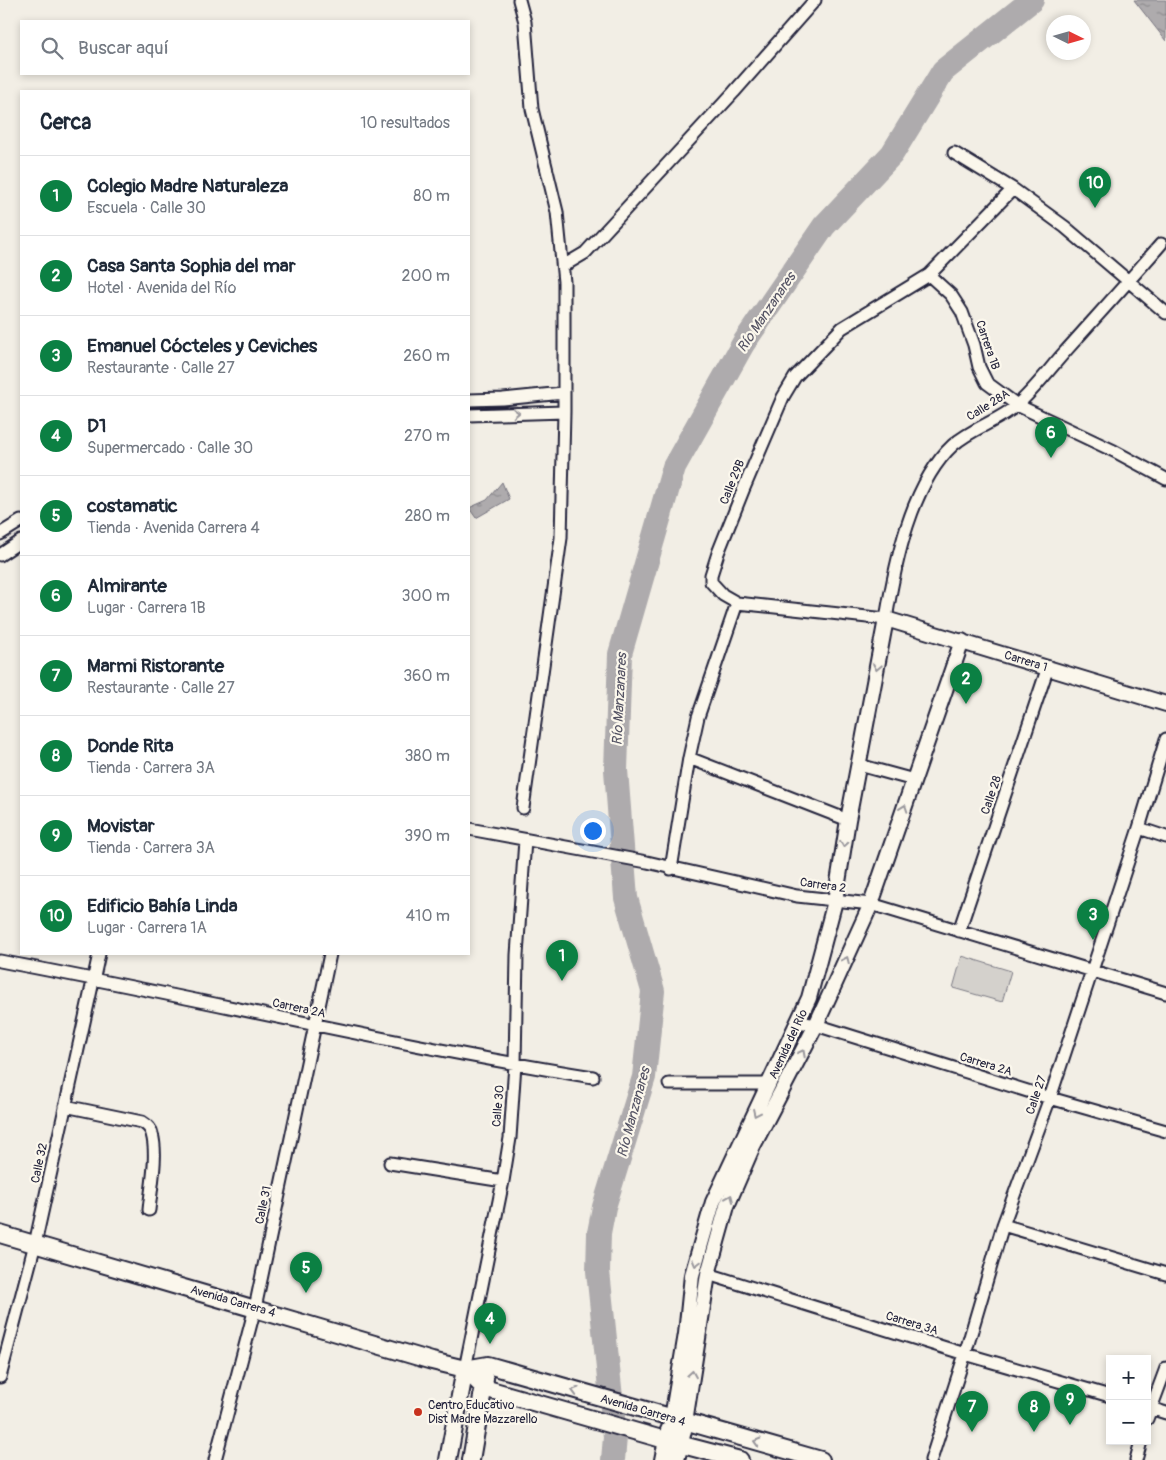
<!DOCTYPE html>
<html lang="es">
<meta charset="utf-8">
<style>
body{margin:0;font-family:Pangolin,sans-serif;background:#f2f2f3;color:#1f2937}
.controls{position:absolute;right:15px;bottom:15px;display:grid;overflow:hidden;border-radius:0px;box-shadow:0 2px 8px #0003}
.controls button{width:45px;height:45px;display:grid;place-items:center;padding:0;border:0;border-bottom:1px solid #e0e1e3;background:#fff;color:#1f2937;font:25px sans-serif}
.compass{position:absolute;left:1046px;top:15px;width:45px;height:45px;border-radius:50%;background:#fff;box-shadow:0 2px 8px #0003;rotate:95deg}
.you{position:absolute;left:592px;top:830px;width:18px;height:18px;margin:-12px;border:4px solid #fff;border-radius:50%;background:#1a73e8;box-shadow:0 0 0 8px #1a73e833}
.badge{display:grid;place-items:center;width:32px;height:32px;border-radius:50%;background:#0b8043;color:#fff;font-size:16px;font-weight:700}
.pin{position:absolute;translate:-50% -41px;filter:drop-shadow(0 1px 2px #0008)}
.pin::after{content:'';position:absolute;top:26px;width:18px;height:15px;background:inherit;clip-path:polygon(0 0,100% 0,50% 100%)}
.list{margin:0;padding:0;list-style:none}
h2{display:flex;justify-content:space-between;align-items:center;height:65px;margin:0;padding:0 20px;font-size:21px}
h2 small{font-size:16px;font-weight:400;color:#747a83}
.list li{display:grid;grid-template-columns:32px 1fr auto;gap:15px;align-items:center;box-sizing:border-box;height:80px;padding:0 20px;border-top:1px solid #e0e1e3}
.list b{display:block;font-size:19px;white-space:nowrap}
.list p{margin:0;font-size:16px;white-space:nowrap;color:#747a83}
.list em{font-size:16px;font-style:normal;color:#747a83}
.icon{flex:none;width:28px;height:28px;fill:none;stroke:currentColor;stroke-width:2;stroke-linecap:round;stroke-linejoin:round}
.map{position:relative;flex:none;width:1166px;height:1460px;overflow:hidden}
.search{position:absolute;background:#fff;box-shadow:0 2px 8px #0003;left:20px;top:20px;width:450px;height:55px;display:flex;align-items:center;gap:12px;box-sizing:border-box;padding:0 18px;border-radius:0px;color:#747a83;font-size:19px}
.panel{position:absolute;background:#fff;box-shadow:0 2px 8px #0003;left:20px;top:90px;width:450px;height:865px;border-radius:0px}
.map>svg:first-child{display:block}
.garden{fill:#d4d1cc;stroke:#7b7a84}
.water{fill:url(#water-ripples);stroke:#76747f}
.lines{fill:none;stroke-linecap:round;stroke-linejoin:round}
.river{stroke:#aeabad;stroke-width:24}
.minor-casing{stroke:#22223b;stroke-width:15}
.tertiary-casing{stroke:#22223b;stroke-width:18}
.secondary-casing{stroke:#22223b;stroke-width:20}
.minor{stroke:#fbf7ec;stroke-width:11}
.tertiary{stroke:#fbf7ec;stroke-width:14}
.secondary{stroke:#fbf7ec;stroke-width:16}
.oneway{stroke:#99979c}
.poi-dot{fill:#c8321e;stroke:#fbf7ec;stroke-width:2}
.labels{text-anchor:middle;stroke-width:4.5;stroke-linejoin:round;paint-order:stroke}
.street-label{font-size:12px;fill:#22223b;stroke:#fbf7ec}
.poi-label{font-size:12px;fill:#22223b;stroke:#fbf7ec;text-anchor:start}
.water-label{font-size:14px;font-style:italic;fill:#535263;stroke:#fbf7ec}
</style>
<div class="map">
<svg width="1166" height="1460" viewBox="0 0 1166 1460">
<defs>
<pattern id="water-ripples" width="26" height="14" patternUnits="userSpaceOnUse" patternTransform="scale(1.25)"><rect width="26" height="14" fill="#aeabad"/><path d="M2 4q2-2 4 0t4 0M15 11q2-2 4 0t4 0" fill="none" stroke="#8d8b8e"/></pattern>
</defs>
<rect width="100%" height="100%" fill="#f2eee5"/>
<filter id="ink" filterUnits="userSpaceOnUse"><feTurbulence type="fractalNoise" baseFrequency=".02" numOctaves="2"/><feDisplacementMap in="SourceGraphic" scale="10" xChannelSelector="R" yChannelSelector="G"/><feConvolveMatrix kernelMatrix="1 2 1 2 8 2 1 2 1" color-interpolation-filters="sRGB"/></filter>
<g filter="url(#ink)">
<!-- garden -->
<path class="garden" d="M 962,956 L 1011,971 L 1002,1002 L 953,988 Z"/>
<!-- water -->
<path class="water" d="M 1134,0 L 1166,0 L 1166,41 Z
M 502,482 L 509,499 L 476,518 L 469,508 L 487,500 Z"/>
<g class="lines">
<!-- river -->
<path class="river" d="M 613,1460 L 615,1437 L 598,1271 L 599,1233 L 604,1207 L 644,1077 L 653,991 L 626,898 L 616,770 L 620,654 L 674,467 L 743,344 L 824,226 L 892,154 L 943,71 L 1032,0"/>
<defs>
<path id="minor" d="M 519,0 L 525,22 L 532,109 L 557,212 L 564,282 L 564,412 L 561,538 L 523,808
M 954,153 L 1013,189 L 1065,227 L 1166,313
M 1013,189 L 929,275 L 842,328 L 795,377 L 783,397 L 744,488 L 718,553 L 711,575 L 711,582 L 723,595 L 737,603 L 886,619 C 895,564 911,484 953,445 C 972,428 999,421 1017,405 C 1034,390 1048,371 1063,354 C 1096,317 1129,281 1161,244
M 563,266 L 585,253 L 734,92 L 815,0
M 929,275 L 951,295 L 962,312 L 974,345 L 979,367 L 987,383 L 1017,405 L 1114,451 L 1166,479
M 469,400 L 503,399 L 563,393
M 469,415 L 564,412
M 0,534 L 21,521
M 0,555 L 21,541
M 689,758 L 848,820
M 859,765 L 914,780
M 1139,828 L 1166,837
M 469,829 L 647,862 L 797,896 L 871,904 L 1166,993
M 671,869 L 689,758 L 698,717 L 737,603
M 959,931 L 1048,667
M 0,961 C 198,998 394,1045 593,1077
M 799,1022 L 816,1025 L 1050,1098 L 1166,1131
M 669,1084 L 769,1084
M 65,1106 L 142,1122 C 147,1125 151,1128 152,1134 C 158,1155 151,1188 149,1210
M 390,1163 L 503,1181
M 1003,1225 L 1166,1274
M 708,1274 L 965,1354 L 1110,1396
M 465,1369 L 503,1181 L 510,1138 L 515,1064 L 517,955 L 525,840
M 0,1377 L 35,1244 L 99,954
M 1147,1407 L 1166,1413
M 1147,1419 L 1166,1368
M 215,1460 L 255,1308 L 330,954
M 931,1460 L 965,1354 L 1003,1225 L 1050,1098 L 1139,828 L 1166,739
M 1136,1460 L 1141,1441"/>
<path id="tertiary" d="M 672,1418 L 686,1334 L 692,1275 L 713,1202 L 809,998 L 835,901 L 848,820 L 886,619 L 1166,704
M 685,1422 L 708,1274 L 727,1206 L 753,1146 L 816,1025 L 871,904 L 962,641"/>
<path id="secondary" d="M 0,1234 L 432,1361 L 465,1369 L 488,1365 L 821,1460
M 465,1369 L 484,1388 L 679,1444 L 740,1460
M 448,1460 L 465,1369
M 471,1460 L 485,1379
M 663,1460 L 669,1430
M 676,1460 L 685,1422"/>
</defs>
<!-- minor casing -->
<use href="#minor" class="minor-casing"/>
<!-- tertiary casing -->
<use href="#tertiary" class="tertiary-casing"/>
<!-- secondary casing -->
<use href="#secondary" class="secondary-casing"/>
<!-- minor -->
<use href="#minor" class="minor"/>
<!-- tertiary -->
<use href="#tertiary" class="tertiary"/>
<!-- secondary -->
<use href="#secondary" class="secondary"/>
</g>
<!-- one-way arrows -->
<defs><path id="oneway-chevron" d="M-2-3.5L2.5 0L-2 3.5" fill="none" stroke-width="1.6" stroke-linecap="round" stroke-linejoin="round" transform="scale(1.25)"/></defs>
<g class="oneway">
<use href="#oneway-chevron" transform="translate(516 413) rotate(-2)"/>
<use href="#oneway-chevron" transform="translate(877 667) rotate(101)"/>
<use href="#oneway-chevron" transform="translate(904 808) rotate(-71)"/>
<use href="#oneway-chevron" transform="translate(844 844) rotate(99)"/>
<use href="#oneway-chevron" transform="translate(846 960) rotate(-66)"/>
<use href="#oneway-chevron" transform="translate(802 1053) rotate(-62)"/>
<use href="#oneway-chevron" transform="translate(756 1113) rotate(115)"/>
<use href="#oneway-chevron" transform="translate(730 1198) rotate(-67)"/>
<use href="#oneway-chevron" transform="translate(696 1263) rotate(105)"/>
<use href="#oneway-chevron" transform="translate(692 1374) rotate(-81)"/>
<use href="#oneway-chevron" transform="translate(575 1391) rotate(-164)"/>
<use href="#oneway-chevron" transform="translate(757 1442) rotate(-164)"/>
</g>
</g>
<!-- markers -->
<circle class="poi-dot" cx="418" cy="1412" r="5"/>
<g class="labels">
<!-- street labels -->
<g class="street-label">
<text transform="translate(988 345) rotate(71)" y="4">Carrera 1B</text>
<text transform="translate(988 405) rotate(-32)" y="4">Calle 28A</text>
<text transform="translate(732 482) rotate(-68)" y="4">Calle 29B</text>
<text transform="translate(1026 661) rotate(17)" y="4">Carrera 1</text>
<text transform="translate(991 795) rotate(-71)" y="4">Calle 28</text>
<text transform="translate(823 885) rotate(8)" y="4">Carrera 2</text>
<text transform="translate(299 1008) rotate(12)" y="4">Carrera 2A</text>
<text transform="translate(788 1044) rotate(-65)" y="4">Avenida del Río</text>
<text transform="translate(986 1064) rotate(17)" y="4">Carrera 2A</text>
<text transform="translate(1036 1095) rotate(-71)" y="4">Calle 27</text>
<text transform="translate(498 1106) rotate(-85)" y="4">Calle 30</text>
<text transform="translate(39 1163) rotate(-78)" y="4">Calle 32</text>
<text transform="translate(263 1205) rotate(-78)" y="4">Calle 31</text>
<text transform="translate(233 1301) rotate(16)" y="4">Avenida Carrera 4</text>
<text transform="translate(912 1323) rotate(17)" y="4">Carrera 3A</text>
<text transform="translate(643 1410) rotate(16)" y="4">Avenida Carrera 4</text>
</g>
<!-- poi labels -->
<g class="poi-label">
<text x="428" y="1409">Centro Educativo<tspan x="428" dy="14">Dist Madre Mazzarello</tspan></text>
</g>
<!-- water labels -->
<g class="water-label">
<text transform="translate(766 312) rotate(-56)" y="5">Río Manzanares</text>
<text transform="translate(619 699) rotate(-87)" y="5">Río Manzanares</text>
<text transform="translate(633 1112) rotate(-75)" y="5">Río Manzanares</text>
</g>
</g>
</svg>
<div class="controls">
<button>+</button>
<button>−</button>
</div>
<svg class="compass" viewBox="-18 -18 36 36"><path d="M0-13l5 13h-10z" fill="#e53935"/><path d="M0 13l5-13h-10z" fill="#747a83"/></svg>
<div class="you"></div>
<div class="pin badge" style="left:562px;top:981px">1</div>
<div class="pin badge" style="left:966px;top:704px">2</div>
<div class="pin badge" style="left:1093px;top:940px">3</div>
<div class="pin badge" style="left:490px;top:1344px">4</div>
<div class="pin badge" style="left:306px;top:1293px">5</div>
<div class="pin badge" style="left:1051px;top:458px">6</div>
<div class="pin badge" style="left:972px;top:1432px">7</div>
<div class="pin badge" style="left:1034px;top:1432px">8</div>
<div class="pin badge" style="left:1070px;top:1425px">9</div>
<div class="pin badge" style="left:1095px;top:208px">10</div>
<div class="search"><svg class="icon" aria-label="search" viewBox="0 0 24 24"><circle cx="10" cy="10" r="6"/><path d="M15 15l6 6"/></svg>Buscar aquí</div>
<section class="panel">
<h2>Cerca<small>10 resultados</small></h2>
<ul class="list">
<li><span class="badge">1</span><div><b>Colegio Madre Naturaleza</b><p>Escuela · Calle 30</p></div><em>80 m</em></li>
<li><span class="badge">2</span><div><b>Casa Santa Sophia del mar</b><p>Hotel · Avenida del Río</p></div><em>200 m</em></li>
<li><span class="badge">3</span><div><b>Emanuel Cócteles y Ceviches</b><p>Restaurante · Calle 27</p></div><em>260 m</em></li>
<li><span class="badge">4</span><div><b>D1</b><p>Supermercado · Calle 30</p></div><em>270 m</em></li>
<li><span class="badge">5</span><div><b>costamatic</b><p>Tienda · Avenida Carrera 4</p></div><em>280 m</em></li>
<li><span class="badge">6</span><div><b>Almirante</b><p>Lugar · Carrera 1B</p></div><em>300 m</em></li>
<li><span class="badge">7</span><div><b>Marmi Ristorante</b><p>Restaurante · Calle 27</p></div><em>360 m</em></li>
<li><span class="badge">8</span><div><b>Donde Rita</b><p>Tienda · Carrera 3A</p></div><em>380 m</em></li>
<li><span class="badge">9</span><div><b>Movistar</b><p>Tienda · Carrera 3A</p></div><em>390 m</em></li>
<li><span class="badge">10</span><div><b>Edificio Bahía Linda</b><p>Lugar · Carrera 1A</p></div><em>410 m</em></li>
</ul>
</section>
</div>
